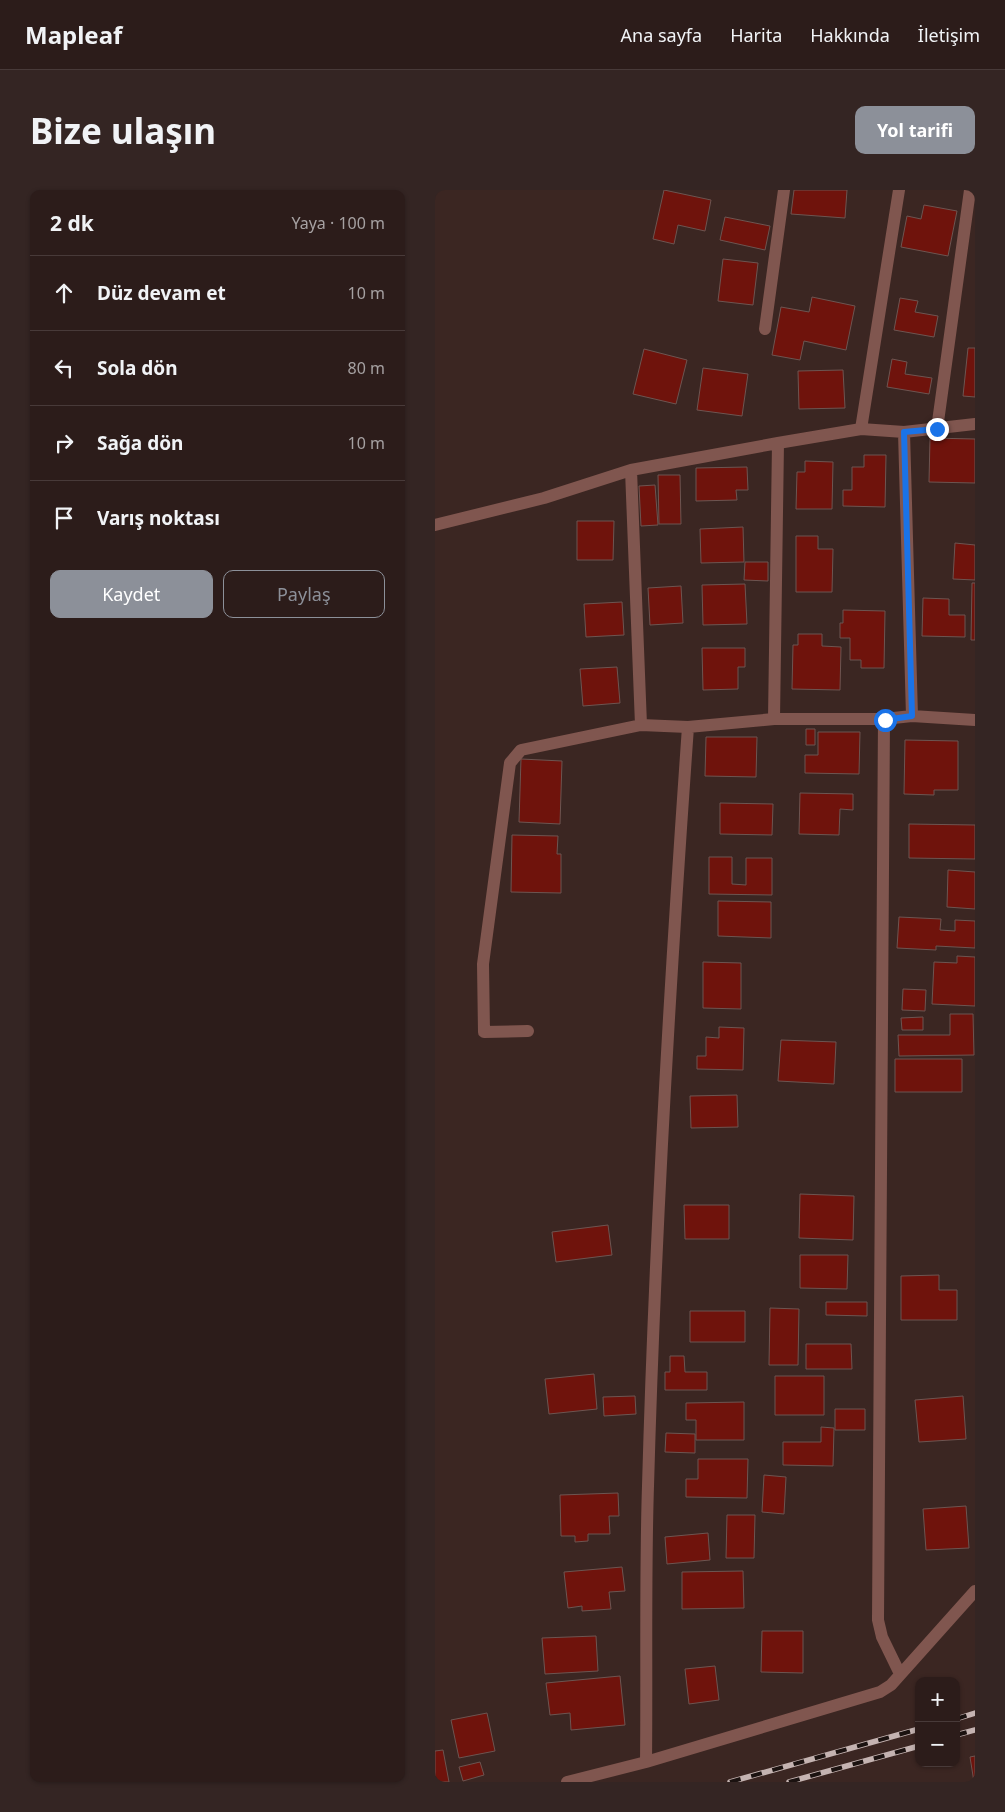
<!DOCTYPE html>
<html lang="tr">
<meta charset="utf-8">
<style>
body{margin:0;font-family:"Noto Sans",sans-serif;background:#342523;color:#f1f3f6}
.controls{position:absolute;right:15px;bottom:15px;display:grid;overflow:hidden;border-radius:10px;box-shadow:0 1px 4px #0004}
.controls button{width:45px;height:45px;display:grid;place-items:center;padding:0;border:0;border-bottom:1px solid #483a39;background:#2c1c1a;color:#f1f3f6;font:25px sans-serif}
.stop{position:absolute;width:15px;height:15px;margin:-11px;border:4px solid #1a73e8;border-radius:50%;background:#fff}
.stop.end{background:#1a73e8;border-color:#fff;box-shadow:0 1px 5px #0008}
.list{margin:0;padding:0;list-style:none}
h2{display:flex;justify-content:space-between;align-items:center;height:65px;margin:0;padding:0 20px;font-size:21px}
h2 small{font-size:16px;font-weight:400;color:#a6a1a2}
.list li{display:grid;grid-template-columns:32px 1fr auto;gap:15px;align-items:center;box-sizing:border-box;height:75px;padding:0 20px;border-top:1px solid #483a39}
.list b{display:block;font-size:19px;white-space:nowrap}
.list em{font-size:16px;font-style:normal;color:#a6a1a2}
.actions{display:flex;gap:10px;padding:15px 20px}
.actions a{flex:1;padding:11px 0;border:1px solid #8c9099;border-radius:10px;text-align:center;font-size:18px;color:#8c9099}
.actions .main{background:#8c9099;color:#fff}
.icon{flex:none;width:28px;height:28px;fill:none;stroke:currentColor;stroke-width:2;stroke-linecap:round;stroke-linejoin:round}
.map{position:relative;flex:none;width:540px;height:1592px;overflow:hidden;border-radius:10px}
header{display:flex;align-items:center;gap:30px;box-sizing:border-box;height:70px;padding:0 25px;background:#2c1c1a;border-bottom:1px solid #483a39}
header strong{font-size:24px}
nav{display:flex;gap:28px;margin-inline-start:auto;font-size:18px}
.intro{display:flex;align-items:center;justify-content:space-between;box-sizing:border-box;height:120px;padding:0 30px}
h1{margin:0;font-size:35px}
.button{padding:12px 22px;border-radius:10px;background:#8c9099;color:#fff;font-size:18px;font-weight:700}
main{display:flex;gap:30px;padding:0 30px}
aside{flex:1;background:#2c1c1a;border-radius:10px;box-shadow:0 1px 4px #0004}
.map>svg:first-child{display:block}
.building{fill:#6f130c;stroke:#6d5551}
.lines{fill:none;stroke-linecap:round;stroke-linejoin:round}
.minor{stroke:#80564f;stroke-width:12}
.rail-casing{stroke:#c4b3b1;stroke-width:5.5}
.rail{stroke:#1b1210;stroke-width:4;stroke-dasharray:11;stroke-linecap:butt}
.route{stroke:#1a73e8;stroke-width:6}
</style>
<header>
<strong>Mapleaf</strong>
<nav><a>Ana sayfa</a><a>Harita</a><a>Hakkında</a><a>İletişim</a></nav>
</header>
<div class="intro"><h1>Bize ulaşın</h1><a class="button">Yol tarifi</a></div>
<main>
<aside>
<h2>2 dk<small>Yaya · 100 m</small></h2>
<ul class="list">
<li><svg class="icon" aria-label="ahead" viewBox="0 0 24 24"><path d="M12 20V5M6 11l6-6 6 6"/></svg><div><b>Düz devam et</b></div><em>10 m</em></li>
<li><svg class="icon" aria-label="left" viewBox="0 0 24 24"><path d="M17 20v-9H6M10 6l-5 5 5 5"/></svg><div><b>Sola dön</b></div><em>80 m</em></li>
<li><svg class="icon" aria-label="right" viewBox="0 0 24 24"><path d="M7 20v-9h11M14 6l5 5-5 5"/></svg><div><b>Sağa dön</b></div><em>10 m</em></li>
<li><svg class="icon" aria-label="arrive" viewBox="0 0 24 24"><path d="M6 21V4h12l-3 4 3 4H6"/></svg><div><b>Varış noktası</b></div></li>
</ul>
<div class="actions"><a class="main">Kaydet</a><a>Paylaş</a></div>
</aside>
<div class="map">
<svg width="540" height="1592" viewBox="0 0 540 1592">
<rect width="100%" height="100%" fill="#3b2622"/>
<!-- building -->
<path class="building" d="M 229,0 L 276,10 L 270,41 L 243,35 L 239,54 L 218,49 Z
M 359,0 L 412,0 L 410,28 L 356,24 Z
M 489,15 L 522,21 L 513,66 L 466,57 L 472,26 L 486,29 Z
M 290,27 L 335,36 L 330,60 L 285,50 Z
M 288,69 L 323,73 L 318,115 L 283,111 Z
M 377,107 L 420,116 L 411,160 L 369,151 L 365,170 L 337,165 L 346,117 L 374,122 Z
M 465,108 L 483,111 L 480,122 L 503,126 L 499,147 L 459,140 Z
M 533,158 L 540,158 L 540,207 L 528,206 Z
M 209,159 L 252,170 L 241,214 L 198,204 Z
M 457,169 L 472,172 L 470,184 L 497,188 L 494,204 L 452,197 Z
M 268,178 L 313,184 L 307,226 L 262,220 Z
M 408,180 L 410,218 L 364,219 L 363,181 Z
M 495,248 L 540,249 L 540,293 L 494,292 Z
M 429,265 L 451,265 L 450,317 L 408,316 L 408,300 L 417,300 L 417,277 L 429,277 Z
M 370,271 L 398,272 L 397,319 L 361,319 L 362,282 L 370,282 Z
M 312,277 L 313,300 L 301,300 L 302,310 L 261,311 L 261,278 Z
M 223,285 L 245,285 L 246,334 L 224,334 Z
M 220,295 L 223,335 L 206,336 L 204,296 Z
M 142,331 L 179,331 L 178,370 L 142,370 Z
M 308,337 L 309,372 L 266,373 L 265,339 Z
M 361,346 L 383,346 L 383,359 L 398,359 L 397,402 L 361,402 Z
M 520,353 L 540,355 L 540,390 L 518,389 Z
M 310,372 L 333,372 L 333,391 L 309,390 Z
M 537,393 L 540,393 L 540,450 L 536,450 Z
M 310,394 L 312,434 L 268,435 L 267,395 Z
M 246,396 L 248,433 L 215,435 L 213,398 Z
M 488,408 L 514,409 L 514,425 L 530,425 L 530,447 L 487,446 Z
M 187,412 L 189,445 L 151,447 L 149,414 Z
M 408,420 L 450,421 L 449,478 L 426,478 L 426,470 L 415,470 L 415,448 L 405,448 L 405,433 L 408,433 Z
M 363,444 L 387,444 L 387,456 L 406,457 L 405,500 L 357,499 L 358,455 L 363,455 Z
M 267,458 L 310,458 L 310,477 L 303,477 L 303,499 L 268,500 Z
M 182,477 L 185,513 L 148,516 L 145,479 Z
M 371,539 L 380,539 L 380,555 L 371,555 Z
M 383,542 L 425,542 L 424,584 L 370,583 L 370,565 L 383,565 Z
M 271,547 L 322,547 L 321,587 L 270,586 Z
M 470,550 L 523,551 L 523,600 L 499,600 L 499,605 L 469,604 Z
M 86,569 L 127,571 L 125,634 L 84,632 Z
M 365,603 L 418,604 L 418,620 L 405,619 L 404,645 L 364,644 Z
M 285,613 L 338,614 L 337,645 L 285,644 Z
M 474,634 L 540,635 L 540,669 L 474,668 Z
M 77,645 L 123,646 L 122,664 L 126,664 L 126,703 L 76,702 Z
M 274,667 L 297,667 L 297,694 L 311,695 L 311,668 L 337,668 L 337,705 L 274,704 Z
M 513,680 L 540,682 L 540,719 L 512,717 Z
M 283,711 L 336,712 L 336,748 L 283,746 Z
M 464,727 L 506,729 L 505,740 L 520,741 L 520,730 L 540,731 L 540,758 L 501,756 L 501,760 L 462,758 Z
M 522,766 L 540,767 L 540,816 L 497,814 L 499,772 L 522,773 Z
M 268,772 L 306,773 L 306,819 L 268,818 Z
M 468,799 L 491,800 L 490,821 L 467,820 Z
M 515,824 L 538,824 L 539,865 L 464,866 L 463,845 L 515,845 Z
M 488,827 L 488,840 L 467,840 L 466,828 Z
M 284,837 L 309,838 L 308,880 L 262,879 L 262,866 L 271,866 L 271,847 L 284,848 Z
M 346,850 L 401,852 L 399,894 L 343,891 Z
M 460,869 L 527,869 L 527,902 L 460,902 Z
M 302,905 L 303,937 L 256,938 L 255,906 Z
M 365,1004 L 419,1006 L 418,1050 L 364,1048 Z
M 249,1015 L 294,1015 L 294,1049 L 250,1049 Z
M 173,1035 L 177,1065 L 121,1072 L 117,1042 Z
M 365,1065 L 413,1065 L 412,1099 L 365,1098 Z
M 504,1085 L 504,1100 L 522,1100 L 522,1130 L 466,1130 L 466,1086 Z
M 391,1112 L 432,1112 L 432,1126 L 391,1125 Z
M 335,1118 L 364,1119 L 363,1175 L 334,1175 Z
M 255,1121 L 310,1121 L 310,1152 L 255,1152 Z
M 371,1154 L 416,1154 L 417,1179 L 371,1179 Z
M 235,1166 L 249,1166 L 250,1182 L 272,1182 L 272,1200 L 230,1200 L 230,1182 L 235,1182 Z
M 159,1184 L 162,1219 L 114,1224 L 110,1189 Z
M 340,1186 L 389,1186 L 389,1225 L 340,1225 Z
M 200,1206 L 201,1224 L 169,1226 L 168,1207 Z
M 528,1206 L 531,1249 L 484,1252 L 480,1210 Z
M 309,1212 L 309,1250 L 261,1250 L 261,1230 L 251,1230 L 251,1213 Z
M 400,1219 L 430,1219 L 430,1240 L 400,1240 Z
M 386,1237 L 399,1238 L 398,1276 L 348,1275 L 348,1252 L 386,1252 Z
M 231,1243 L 260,1244 L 260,1263 L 230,1262 Z
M 263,1269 L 313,1269 L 312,1308 L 251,1307 L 251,1289 L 263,1289 Z
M 329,1285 L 351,1287 L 349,1324 L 327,1322 Z
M 183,1303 L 184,1326 L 174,1326 L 175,1344 L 153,1344 L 153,1351 L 140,1352 L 140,1346 L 126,1346 L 125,1305 Z
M 531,1316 L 534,1358 L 491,1360 L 488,1319 Z
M 292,1325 L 320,1325 L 319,1368 L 291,1368 Z
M 273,1343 L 275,1370 L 232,1374 L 230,1347 Z
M 187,1377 L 190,1401 L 174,1402 L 176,1419 L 147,1421 L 147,1416 L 133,1418 L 129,1382 Z
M 308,1381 L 309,1418 L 247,1419 L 247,1382 Z
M 327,1441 L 368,1441 L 368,1483 L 326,1482 Z
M 161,1446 L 163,1481 L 110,1484 L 107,1448 Z
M 280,1476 L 284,1510 L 254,1514 L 250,1479 Z
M 185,1486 L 190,1535 L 136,1540 L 135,1523 L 115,1525 L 111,1493 Z
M 52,1523 L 60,1561 L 24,1568 L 16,1530 Z
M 8,1560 L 14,1592 L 0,1592 L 0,1561 Z
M 540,1566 L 540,1592 L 539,1592 L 535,1567 Z
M 45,1572 L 49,1585 L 28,1591 L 24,1577 Z"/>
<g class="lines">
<!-- minor -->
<path class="minor" d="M 330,139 L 349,0
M 426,239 L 464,0
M 502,239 L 535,0
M 469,242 L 477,526
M 196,280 L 206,535
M 0,335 L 109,308 L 196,280 L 343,253 L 426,239 L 469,242 L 540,234
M 339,529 L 343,253
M 449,529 L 443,1430 L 447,1447 L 465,1484
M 93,841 L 49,842 L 48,774 L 75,573 L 86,560 L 206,535 L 253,537 L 339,529 L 449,529 L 477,526 L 540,530
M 211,1572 C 212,1480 210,1387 213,1296 C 220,1042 235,790 253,537
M 132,1592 L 211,1572 L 445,1502 L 456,1495 L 540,1401"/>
<defs>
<path id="rail" d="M 521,1529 L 540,1523
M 521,1545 L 540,1540
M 295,1592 L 484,1539
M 354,1592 L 484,1556"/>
</defs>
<!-- rail casing -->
<use href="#rail" class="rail-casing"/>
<!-- rail -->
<use href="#rail" class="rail"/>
</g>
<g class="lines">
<!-- route -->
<path class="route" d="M 450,530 L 477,526 L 469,242 L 502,239"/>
</g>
</svg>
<div class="controls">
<button>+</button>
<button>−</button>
</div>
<div class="stop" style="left:450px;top:530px"></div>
<div class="stop end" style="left:502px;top:239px"></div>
</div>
</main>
